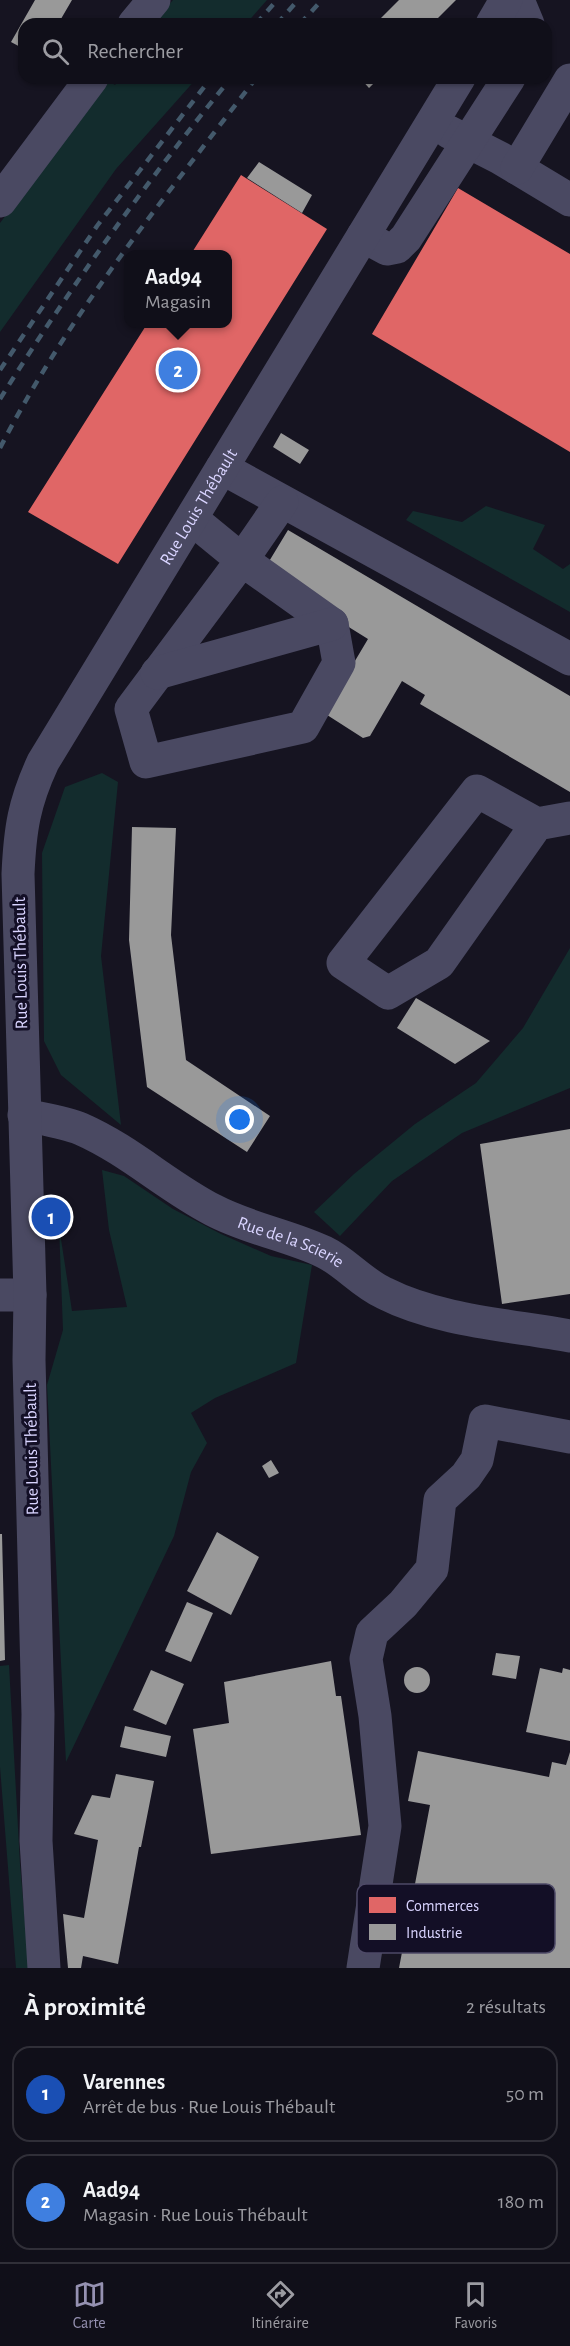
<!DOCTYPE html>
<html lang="fr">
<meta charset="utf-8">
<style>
body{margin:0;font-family:"Alegreya Sans",sans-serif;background:#191822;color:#f1f3f6}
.you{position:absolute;left:240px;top:1120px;width:21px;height:21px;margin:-15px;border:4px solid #fff;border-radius:50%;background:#1a73e8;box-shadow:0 0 0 9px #1a73e833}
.badge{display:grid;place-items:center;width:39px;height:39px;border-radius:50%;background:#9591b1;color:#fff;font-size:20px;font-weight:700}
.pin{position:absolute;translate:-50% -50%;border:3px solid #fff;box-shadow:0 2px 6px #0006}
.popup{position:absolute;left:124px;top:250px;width:108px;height:78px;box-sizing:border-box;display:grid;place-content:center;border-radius:12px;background:#100f19;filter:drop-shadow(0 2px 4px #0005);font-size:20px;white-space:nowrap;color:#9c9ca2}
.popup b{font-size:22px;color:#f1f3f6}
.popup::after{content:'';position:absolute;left:50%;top:100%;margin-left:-12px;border:12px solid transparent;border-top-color:#100f19}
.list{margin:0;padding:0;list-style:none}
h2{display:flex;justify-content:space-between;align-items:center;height:78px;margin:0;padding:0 24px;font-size:26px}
h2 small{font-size:20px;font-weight:400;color:#9c9ca2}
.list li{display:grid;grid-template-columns:39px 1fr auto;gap:18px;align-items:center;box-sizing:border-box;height:96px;margin:0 12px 12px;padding:0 12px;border:2px solid #302f38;border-radius:18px}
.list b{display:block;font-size:22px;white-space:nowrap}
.list p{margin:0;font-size:20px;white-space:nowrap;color:#9c9ca2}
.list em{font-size:20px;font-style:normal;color:#9c9ca2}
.icon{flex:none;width:33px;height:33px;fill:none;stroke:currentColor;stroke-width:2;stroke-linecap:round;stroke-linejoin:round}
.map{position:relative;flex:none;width:570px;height:1968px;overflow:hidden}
.search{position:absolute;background:#100f19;box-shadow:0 2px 4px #0004;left:18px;right:18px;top:18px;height:66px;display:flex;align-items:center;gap:15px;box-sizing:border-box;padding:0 21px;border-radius:18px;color:#9c9ca2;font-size:22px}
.sheet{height:294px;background:#100f19}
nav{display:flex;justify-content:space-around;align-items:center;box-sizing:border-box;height:84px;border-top:2px solid #302f38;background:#100f19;font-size:16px;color:#9c9ca2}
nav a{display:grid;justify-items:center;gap:3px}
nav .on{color:#9591b1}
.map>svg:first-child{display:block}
.green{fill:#132c2d}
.shops{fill:#e06666}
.industry{fill:#999}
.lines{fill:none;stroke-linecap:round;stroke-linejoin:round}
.minor{stroke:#4a4962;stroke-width:33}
.rail{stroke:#43596b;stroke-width:4.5;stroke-dasharray:9 8;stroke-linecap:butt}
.labels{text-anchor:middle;stroke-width:6;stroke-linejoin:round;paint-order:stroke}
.street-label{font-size:18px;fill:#d9d4ff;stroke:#130f26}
.key{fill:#130f26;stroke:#4e4a67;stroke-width:1.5}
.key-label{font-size:16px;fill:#d9d4ff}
</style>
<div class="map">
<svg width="570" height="1968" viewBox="0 0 570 1968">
<rect width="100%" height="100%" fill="#161421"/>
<!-- green -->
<path class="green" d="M 173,0 L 267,0 L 246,24 L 157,24 L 154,21 Z
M 121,78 L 197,78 L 116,169 L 0,332 L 0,223 L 107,80 L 115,85 Z
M 486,506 L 545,525 L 533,549 L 563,569 L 570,564 L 570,612 L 406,520 L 413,511 L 462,522 Z
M 102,773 L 118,782 L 101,956 L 121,1125 L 61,1075 L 44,1041 L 42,853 L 65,787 Z
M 570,948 L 570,1088 L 462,1133 L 392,1181 L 340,1236 L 314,1212 L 354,1174 L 415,1124 L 476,1083 L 523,1028 Z
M 102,1170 L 124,1176 L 173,1209 L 221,1234 L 271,1256 L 312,1265 L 296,1363 L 215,1398 L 191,1413 L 207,1443 L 191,1472 L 174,1536 L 66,1762 L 47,1385 L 63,1330 L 59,1226 L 72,1311 L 127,1307 L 109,1230 Z
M 9,1665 L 20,1864 L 29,1968 L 16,1968 L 0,1767 L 0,1666 Z"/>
<!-- shops -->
<path class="shops" d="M 241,175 L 327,229 L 118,564 L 28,512 L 147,324 L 228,324 L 228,254 L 191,254 Z
M 458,188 L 570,254 L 570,452 L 372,334 Z"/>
<!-- industry -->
<path class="industry" d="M 35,0 L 72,0 L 58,24 L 24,24 L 24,49 L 11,42 Z
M 399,0 L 456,0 L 432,24 L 375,24 Z
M 360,78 L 379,78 L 369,88 Z
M 259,162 L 312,195 L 302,213 L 247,178 Z
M 281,433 L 309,450 L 300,464 L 273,447 Z
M 288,530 L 570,696 L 570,792 L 420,704 L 425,695 L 402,681 L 370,736 L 363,738 L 324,713 L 368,639 L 262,573 Z
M 132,827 L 176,828 L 171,935 L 186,1060 L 270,1116 L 247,1152 L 147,1087 L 129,940 Z
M 416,998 L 490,1041 L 455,1064 L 397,1028 Z
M 570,1129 L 570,1294 L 502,1304 L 480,1144 Z
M 271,1460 L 279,1473 L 269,1478 L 262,1466 Z
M 217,1532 L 259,1557 L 231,1615 L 187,1591 Z
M 0,1534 L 2,1534 L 5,1660 L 0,1661 Z
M 187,1602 L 213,1613 L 191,1662 L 165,1651 Z
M 496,1653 L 520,1656 L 516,1679 L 492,1675 Z
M 331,1661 L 336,1696 L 341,1696 L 361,1835 L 211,1854 L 193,1729 L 229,1723 L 224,1682 Z
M404 1680a13 13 0 1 1 26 0a13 13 0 1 1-26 0Z
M 540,1668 L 562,1673 L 563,1668 L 570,1670 L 570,1741 L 526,1732 Z
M 151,1670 L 184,1684 L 166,1725 L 133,1710 Z
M 125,1726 L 171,1736 L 166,1757 L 120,1747 Z
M 418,1751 L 549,1777 L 552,1762 L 566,1765 L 570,1752 L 570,1968 L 399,1968 L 430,1805 L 408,1801 Z
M 116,1774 L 154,1781 L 141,1847 L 139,1847 L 118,1964 L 83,1956 L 81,1968 L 68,1968 L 63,1914 L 84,1918 L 98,1840 L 74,1834 L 92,1795 L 110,1798 Z"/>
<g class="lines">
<!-- minor -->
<g class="minor">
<path d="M 518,0 L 528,24"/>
<path d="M 134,24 L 154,0"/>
<path d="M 492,24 L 506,0"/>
<path d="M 449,132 L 500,158 L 570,200"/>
<path d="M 517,168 L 570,80"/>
<path d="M 0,201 L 92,78"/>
<path d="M 363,236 L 387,249 L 397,247 L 406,238 L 509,78"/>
<path d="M 222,468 L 570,659"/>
<path d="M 192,519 L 242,560 L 131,709 L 146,762 L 303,727 L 339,663 L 332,624 L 242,560 L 282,502"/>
<path d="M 157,673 L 332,624"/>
<path d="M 537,824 L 439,963 L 388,993 L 343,963 L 477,791 L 537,824 L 570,818"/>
<path id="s1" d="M 24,1115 C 42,1119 64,1122 81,1129 C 129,1150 168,1187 213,1210 C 249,1229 288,1235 324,1252 C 345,1262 362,1283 384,1293 C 439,1321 510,1325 570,1336"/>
<path d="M 0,1295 L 30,1295"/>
<path id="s2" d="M 44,1968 L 36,1841 L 38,1714 L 29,1360 L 30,1295 L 18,874 C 20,829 24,803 43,762 L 459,78"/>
<path d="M 363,1968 L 385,1826 L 375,1716 L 366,1659 L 372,1633 L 403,1604 L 432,1569 L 440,1500 L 466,1476 L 477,1460 L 485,1421 L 570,1437"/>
</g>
<!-- rail -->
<path class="rail" d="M 256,24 L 277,0
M 277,24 L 298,0
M 300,24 L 322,0
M 0,370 L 97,226 L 211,78
M 0,399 C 70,287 147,181 231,78
M 0,448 C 70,312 164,199 256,78"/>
</g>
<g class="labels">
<!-- street labels -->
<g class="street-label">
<text dy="6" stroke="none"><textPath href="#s2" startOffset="1509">Rue Louis Thébault</textPath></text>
<text transform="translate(20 963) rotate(-91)" y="6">Rue Louis Thébault</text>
<text dy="6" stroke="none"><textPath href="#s1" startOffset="298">Rue de la Scierie</textPath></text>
<text transform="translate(31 1449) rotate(-91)" y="6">Rue Louis Thébault</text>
</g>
</g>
<!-- legend -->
<rect x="357" y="1884" width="198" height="69" rx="9" class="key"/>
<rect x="369" y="1897" width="27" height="16" fill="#e06666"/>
<rect x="369" y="1924" width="27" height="16" fill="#999"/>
<g class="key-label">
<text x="406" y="1911">Commerces</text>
<text x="406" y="1938">Industrie</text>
</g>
</svg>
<div class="you"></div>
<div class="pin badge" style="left:51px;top:1217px;background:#1a4fb4">1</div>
<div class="pin badge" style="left:178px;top:370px;background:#3f7fe0">2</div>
<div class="popup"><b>Aad94</b>Magasin</div>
<div class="search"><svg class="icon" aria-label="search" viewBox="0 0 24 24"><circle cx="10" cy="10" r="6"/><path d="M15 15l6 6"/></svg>Rechercher</div>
</div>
<section class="sheet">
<h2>À proximité<small>2 résultats</small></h2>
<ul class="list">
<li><span class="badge" style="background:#1a4fb4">1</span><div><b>Varennes</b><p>Arrêt de bus · Rue Louis Thébault</p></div><em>50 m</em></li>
<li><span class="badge" style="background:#3f7fe0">2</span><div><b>Aad94</b><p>Magasin · Rue Louis Thébault</p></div><em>180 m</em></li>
</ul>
</section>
<nav>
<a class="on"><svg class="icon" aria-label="map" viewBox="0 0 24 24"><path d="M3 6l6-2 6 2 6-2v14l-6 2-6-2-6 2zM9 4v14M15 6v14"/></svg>Carte</a>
<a><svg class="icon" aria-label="directions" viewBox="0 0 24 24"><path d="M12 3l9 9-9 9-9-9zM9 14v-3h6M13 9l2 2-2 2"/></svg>Itinéraire</a>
<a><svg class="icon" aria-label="saved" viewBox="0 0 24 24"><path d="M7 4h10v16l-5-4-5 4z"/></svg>Favoris</a>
</nav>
